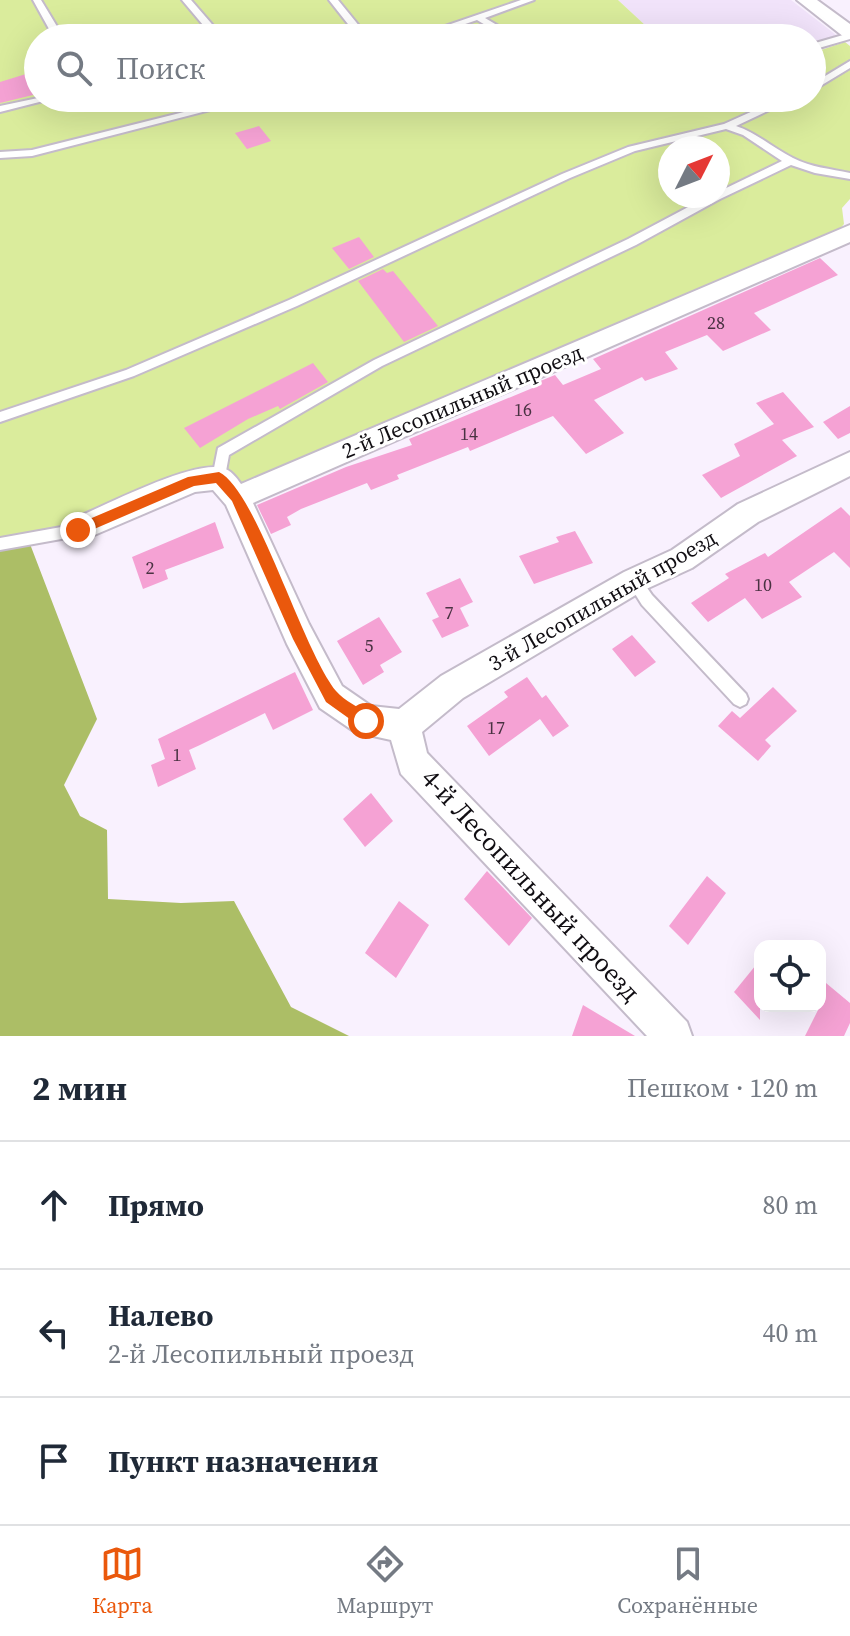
<!DOCTYPE html>
<html lang="ru">
<meta charset="utf-8">
<style>
body{margin:0;font-family:"Source Serif 4",serif;background:#f6f6f7;color:#1f2937}
.controls{position:absolute;right:24px;bottom:24px;display:grid;overflow:hidden;border-radius:16px;box-shadow:0 8px 32px #0002}
.controls button{width:72px;height:72px;display:grid;place-items:center;padding:0;border:0;border-bottom:2px solid #e0e1e3;background:#fff;color:#1f2937;font:40px sans-serif}
.compass{position:absolute;left:658px;top:136px;width:72px;height:72px;border-radius:50%;background:#fff;box-shadow:0 8px 32px #0002;rotate:48deg}
.stop{position:absolute;width:24px;height:24px;margin:-18px;border:6px solid #ea580c;border-radius:50%;background:#fff}
.stop.end{background:#ea580c;border-color:#fff;box-shadow:0 2px 8px #0008}
.list{margin:0;padding:0;list-style:none}
h2{display:flex;justify-content:space-between;align-items:center;height:104px;margin:0;padding:0 32px;font-size:34px}
h2 small{font-size:26px;font-weight:400;color:#747a83}
.list li{display:grid;grid-template-columns:52px 1fr auto;gap:24px;align-items:center;box-sizing:border-box;height:128px;padding:0 32px;border-top:2px solid #e0e1e3}
.list b{display:block;font-size:30px;white-space:nowrap}
.list p{margin:0;font-size:26px;white-space:nowrap;color:#747a83}
.list em{font-size:26px;font-style:normal;color:#747a83}
.icon{flex:none;width:44px;height:44px;fill:none;stroke:currentColor;stroke-width:2;stroke-linecap:round;stroke-linejoin:round}
.map{position:relative;flex:none;width:850px;height:1036px;overflow:hidden}
.search{position:absolute;background:#fff;box-shadow:0 8px 32px #0002;left:24px;right:24px;top:24px;height:88px;display:flex;align-items:center;gap:20px;box-sizing:border-box;padding:0 28px;border-radius:44px;color:#747a83;font-size:30px}
.sheet{height:488px;background:#fff}
nav{display:flex;justify-content:space-around;align-items:center;box-sizing:border-box;height:112px;border-top:2px solid #e0e1e3;background:#fff;font-size:22px;color:#747a83}
nav a{display:grid;justify-items:center;gap:4px}
nav .on{color:#ea580c}
.map>svg:first-child{display:block}
.built{fill:#f1e3fa}
.green{fill:#daec9c;fill-rule:evenodd}
.forest{fill:#acbe66}
.building{fill:#f5a2d4}
.lines{fill:none;stroke-linecap:round;stroke-linejoin:round}
.service-casing{stroke:#c4bbca;stroke-width:4}
.minor-casing{stroke:#c4bbca;stroke-width:4}
.service{fill:#fff;fill-rule:evenodd}
.minor{fill:#fff;fill-rule:evenodd}
.route{fill:#ea580c}
.labels{text-anchor:middle;stroke-width:6;stroke-linejoin:round;paint-order:stroke}
.number-label{font-size:18px;fill:#493242}
.street-label{font-size:22px;fill:#100d12;stroke:#fff}
.near-street-label{font-size:26px;fill:#100d12;stroke:#fff}
</style>
<div class="map">
<svg width="850" height="1036" viewBox="0 0 850 1036">
<rect width="100%" height="100%" fill="#f9f1fe"/>
<!-- built -->
<path class="built" d="M 618,0 L 791,0 L 845,42 L 812,53 L 812,38 L 659,38 Z"/>
<!-- green -->
<path class="green" d="M 0,0 L 618,0 L 659,38 L 38,38 L 38,98 L 812,98 L 812,53 L 845,42 L 850,46 L 850,199 L 842,208 L 844,224 L 839,230 L 241,490 L 226,472 L 30,544 L 0,550 ZM 670,148 L 718,148 L 718,196 L 670,196 Z"/>
<!-- forest -->
<path class="forest" d="M 30,544 L 97,719 L 64,785 L 80,816 L 107,830 L 108,899 L 181,903 L 234,901 L 291,1007 L 349,1036 L 0,1036 L 0,550 Z"/>
<!-- building -->
<path class="building" d="M 26,74 L 37,94 L 0,103 L 0,82 Z
M 259,126 L 271,141 L 247,149 L 235,133 Z
M 359,237 L 374,257 L 349,269 L 332,248 Z
M 820,258 L 838,275 L 754,313 L 771,330 L 723,351 L 707,335 L 665,352 L 678,369 L 645,381 L 642,377 L 594,400 L 624,433 L 586,454 L 553,416 L 470,451 L 468,447 L 397,475 L 399,479 L 371,490 L 367,483 L 301,509 L 287,517 L 291,525 L 271,534 L 257,505 L 346,467 L 412,445 L 409,439 L 535,387 L 533,384 L 555,375 L 563,385 L 601,369 L 593,359 Z
M 383,269 L 387,273 L 393,271 L 438,326 L 404,342 L 358,281 Z
M 313,363 L 328,382 L 280,409 L 278,406 L 248,419 L 200,448 L 184,428 Z
M 783,392 L 814,427 L 782,440 L 797,456 L 721,498 L 702,475 L 740,456 L 734,444 L 774,424 L 756,403 Z
M 850,406 L 850,433 L 838,439 L 823,422 Z
M 841,507 L 850,516 L 850,568 L 834,552 L 789,582 L 802,597 L 762,619 L 745,598 L 708,622 L 691,603 L 729,578 L 725,574 L 765,553 L 768,557 Z
M 215,522 L 224,548 L 165,570 L 168,579 L 143,589 L 132,557 Z
M 575,531 L 593,563 L 534,584 L 519,556 L 559,542 L 556,537 Z
M 460,578 L 473,602 L 460,608 L 469,626 L 442,638 L 432,620 L 439,617 L 426,593 Z
M 379,617 L 402,652 L 380,665 L 384,672 L 363,685 L 337,641 Z
M 632,635 L 656,662 L 635,677 L 612,649 Z
M 295,672 L 313,710 L 273,730 L 265,713 L 200,745 L 189,750 L 196,769 L 158,787 L 151,765 L 165,759 L 158,739 Z
M 527,677 L 542,698 L 546,695 L 569,726 L 553,737 L 540,719 L 489,756 L 467,726 L 508,697 L 504,692 Z
M 773,687 L 797,711 L 765,740 L 771,746 L 758,761 L 718,726 L 732,711 L 740,718 Z
M 371,793 L 393,821 L 365,847 L 343,819 Z
M 487,871 L 532,918 L 509,946 L 464,899 Z
M 707,876 L 726,893 L 688,945 L 669,926 Z
M 399,901 L 429,925 L 396,978 L 365,953 Z
M 760,960 L 760,1020 L 734,992 Z
M 820,978 L 850,1003 L 850,1023 L 844,1036 L 805,1036 L 820,1006 Z
M 583,1005 L 635,1036 L 572,1036 Z"/>
<g class="lines">
<defs>
<path id="service" d="M 33,0 L 41,0 L 64,38 L 54,38 Z
M 182,0 L 191,0 L 224,38 L 214,38 Z
M 329,0 L 338,0 L 369,38 L 359,38 Z
M 521,0 L 534,0 L 485,18 L 519,38 L 507,38 L 477,20 L 424,38 L 410,38 Z
M 850,33 L 850,39 L 812,50 L 812,44 Z
M 850,61 L 850,68 L 812,91 L 812,84 Z
M 38,98 L 55,98 L 0,112 L 0,106 Z
M 240,98 L 257,98 L 32,156 L 0,158 L 0,152 L 32,150 Z
M 641,98 L 666,98 L 655,104 Z
M 782,98 L 795,98 L 736,126 C 757,133 773,148 793,158 C 810,167 831,169 850,173 L 850,179 L 815,173 L 791,165 L 720,199 L 636,245 L 382,366 L 229,455 L 224,482 L 214,482 L 212,478 L 218,448 L 374,360 L 628,239 L 709,196 L 718,196 L 718,192 L 782,161 L 743,135 L 726,129 L 635,151 L 570,178 L 297,306 L 134,376 L 0,422 L 0,412 L 126,370 L 289,300 L 562,174 L 628,147 L 724,124 Z
M 78,524 L 83,526 L 85,530 L 83,534 L 78,536 L 0,550 L 0,538 Z
M 634,574 L 639,576 L 652,595 L 746,694 L 748,699 L 746,704 L 740,707 L 734,704 L 642,605 L 627,581 L 629,576 Z"/>
<path id="minor" d="M 797,0 L 817,0 L 850,24 L 850,38 L 844,37 Z
M 850,225 L 850,242 L 253,503 L 309,624 L 342,686 L 371,706 L 399,709 L 441,676 L 624,572 L 672,550 L 738,504 L 850,452 L 850,476 L 758,522 L 692,568 L 644,590 L 463,698 L 422,732 L 427,753 L 687,1022 L 692,1036 L 647,1036 L 401,774 L 391,740 L 355,732 L 320,708 L 287,644 L 226,505 L 213,490 L 195,492 L 78,542 L 68,539 L 64,530 L 68,521 C 101,508 191,460 222,468 C 231,470 236,477 241,484 Z"/>
</defs>
<!-- service casing -->
<use href="#service" class="service-casing"/>
<!-- minor casing -->
<use href="#minor" class="minor-casing"/>
<!-- service -->
<use href="#service" class="service"/>
<!-- minor -->
<use href="#minor" class="minor"/>
</g>
<!-- route -->
<path class="route" d="M 219,472 C 257,491 301,647 336,691 C 344,701 361,708 371,716 L 371,727 L 361,727 L 326,702 L 293,639 L 232,501 L 216,483 L 194,486 L 78,536 L 71,530 L 73,526 L 188,477 Z"/>
<g class="labels">
<!-- number labels -->
<g class="number-label">
<text x="716" y="329">28</text>
<text x="523" y="416">16</text>
<text x="469" y="440">14</text>
<text x="150" y="574">2</text>
<text x="763" y="591">10</text>
<text x="449" y="619">7</text>
<text x="369" y="652">5</text>
<text x="496" y="734">17</text>
<text x="177" y="761">1</text>
</g>
<!-- street labels -->
<g class="street-label">
<text transform="translate(462 401) rotate(-23)" y="8">2-й Лесопильный проезд</text>
<text transform="translate(602 600) rotate(-30)" y="8">3-й Лесопильный проезд</text>
</g>
<!-- near-street labels -->
<g class="near-street-label">
<text transform="translate(531 885) rotate(47)" y="9">4-й Лесопильный проезд</text>
</g>
</g>
</svg>
<div class="controls">
<button><svg class="icon" aria-label="locate" viewBox="0 0 24 24"><circle cx="12" cy="12" r="6"/><path d="M12 2v4M12 18v4M2 12h4M18 12h4"/></svg></button>
</div>
<svg class="compass" viewBox="-18 -18 36 36"><path d="M0-13l5 13h-10z" fill="#e53935"/><path d="M0 13l5-13h-10z" fill="#747a83"/></svg>
<div class="stop" style="left:366px;top:721px"></div>
<div class="stop end" style="left:78px;top:530px"></div>
<div class="search"><svg class="icon" aria-label="search" viewBox="0 0 24 24"><circle cx="10" cy="10" r="6"/><path d="M15 15l6 6"/></svg>Поиск</div>
</div>
<section class="sheet">
<h2>2 мин<small>Пешком · 120 m</small></h2>
<ul class="list">
<li><svg class="icon" aria-label="ahead" viewBox="0 0 24 24"><path d="M12 20V5M6 11l6-6 6 6"/></svg><div><b>Прямо</b></div><em>80 m</em></li>
<li><svg class="icon" aria-label="left" viewBox="0 0 24 24"><path d="M17 20v-9H6M10 6l-5 5 5 5"/></svg><div><b>Налево</b><p>2-й Лесопильный проезд</p></div><em>40 m</em></li>
<li><svg class="icon" aria-label="arrive" viewBox="0 0 24 24"><path d="M6 21V4h12l-3 4 3 4H6"/></svg><div><b>Пункт назначения</b></div></li>
</ul>
</section>
<nav>
<a class="on"><svg class="icon" aria-label="map" viewBox="0 0 24 24"><path d="M3 6l6-2 6 2 6-2v14l-6 2-6-2-6 2zM9 4v14M15 6v14"/></svg>Карта</a>
<a><svg class="icon" aria-label="directions" viewBox="0 0 24 24"><path d="M12 3l9 9-9 9-9-9zM9 14v-3h6M13 9l2 2-2 2"/></svg>Маршрут</a>
<a><svg class="icon" aria-label="saved" viewBox="0 0 24 24"><path d="M7 4h10v16l-5-4-5 4z"/></svg>Сохранённые</a>
</nav>
